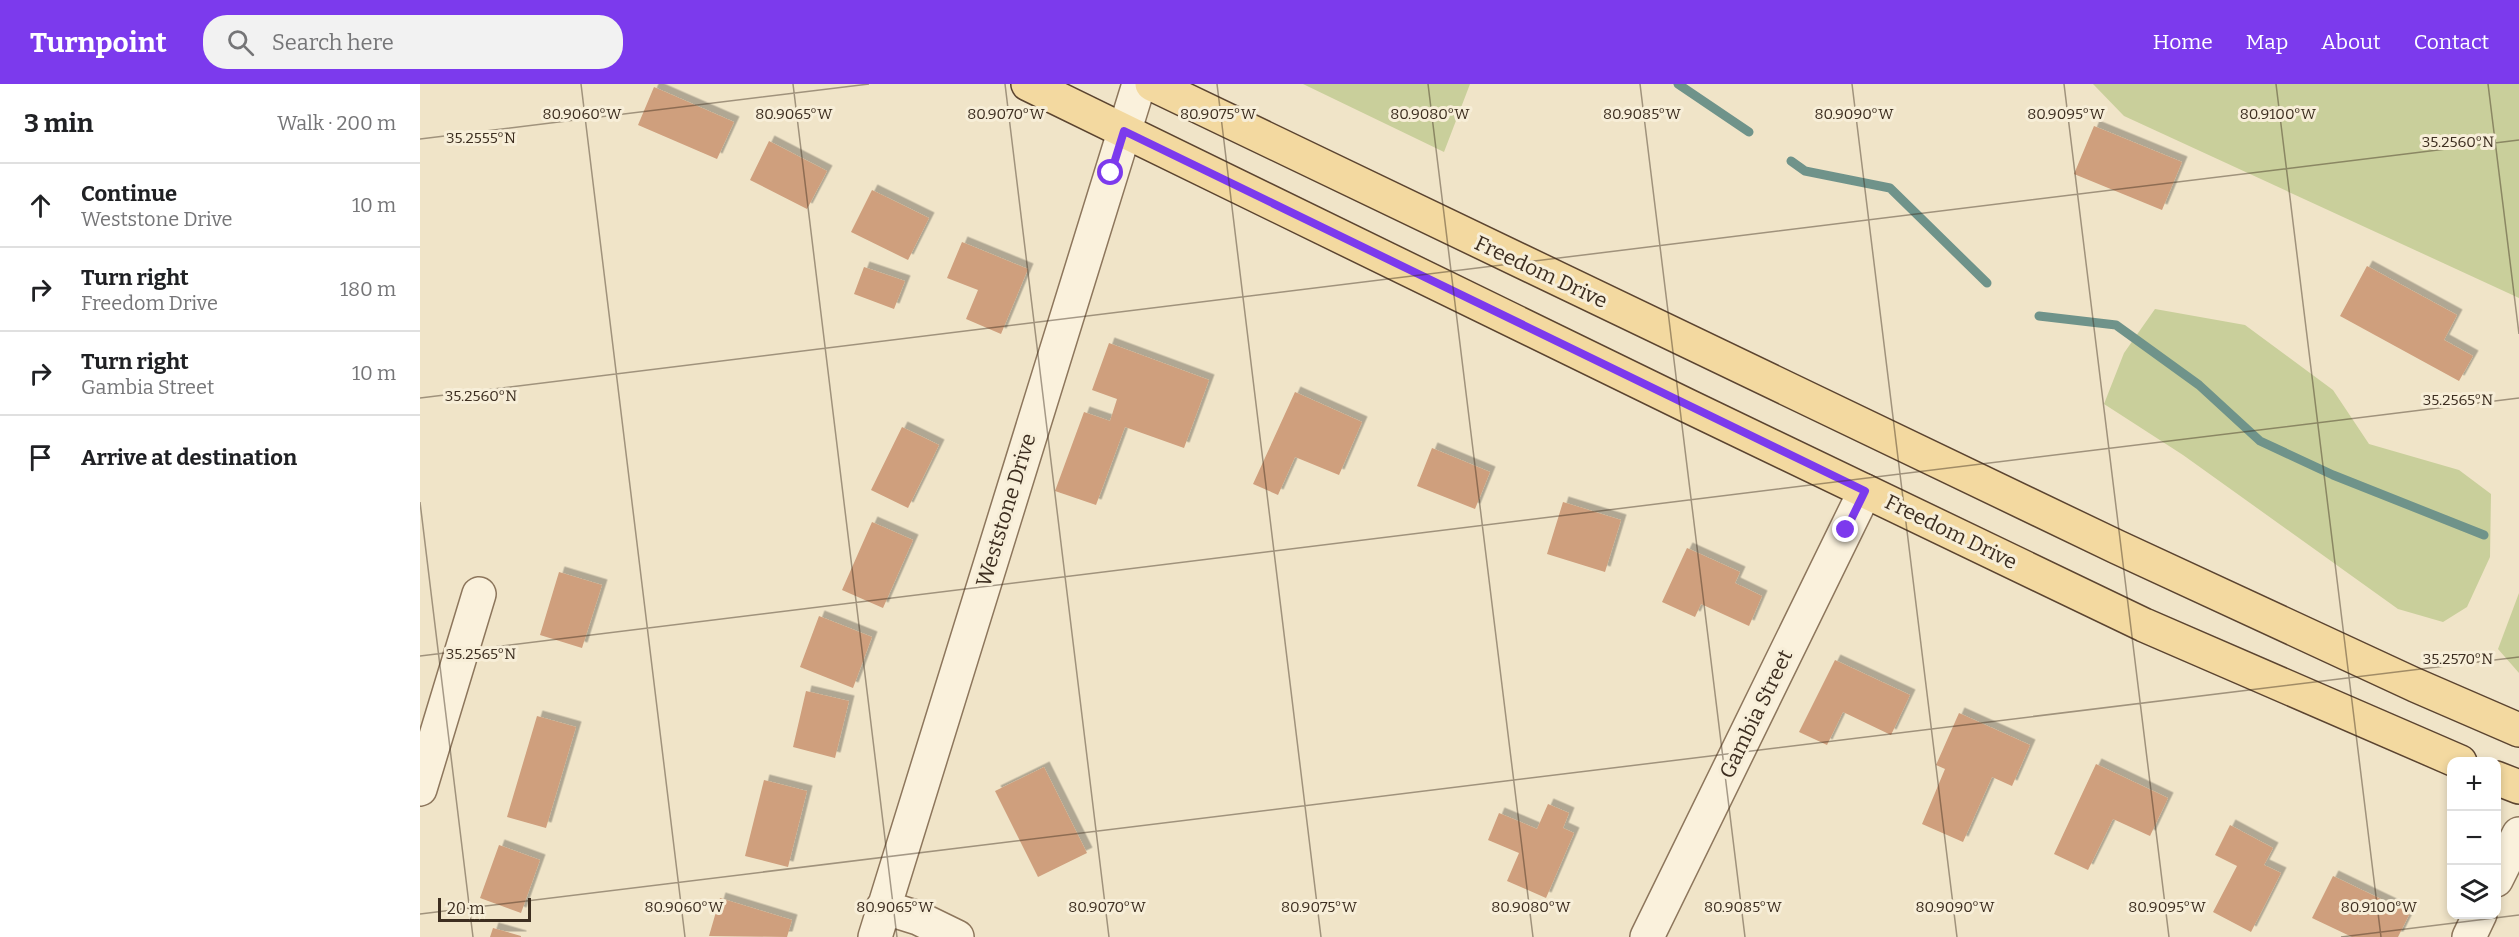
<!DOCTYPE html>
<meta charset="utf-8">
<style>
body{margin:0;font-family:Bitter,serif;background:#f2f2f2;color:#202124}
.controls{position:absolute;right:18px;bottom:18px;display:grid;overflow:hidden;border-radius:12px;box-shadow:0 3px 9px #0003}
.controls button{width:54px;height:54px;display:grid;place-items:center;padding:0;border:0;border-bottom:2px solid #e0e0e0;background:#fff;color:#202124;font:30px sans-serif}
.scale{position:absolute;left:18px;bottom:15px;width:93px;box-sizing:border-box;padding-left:6px;border:3px solid #3d2e20;border-top:0;font-size:16px;line-height:21px;white-space:nowrap;color:#3d2e20;-webkit-text-stroke:4px #f7eed8;paint-order:stroke}
.stop{position:absolute;width:18px;height:18px;margin:-14px;border:4px solid #7c3aed;border-radius:50%;background:#fff}
.stop.end{background:#7c3aed;border-color:#fff;box-shadow:0 2px 6px #0008}
.list{margin:0;padding:0;list-style:none}
h2{display:flex;justify-content:space-between;align-items:center;height:78px;margin:0;padding:0 24px;font-size:26px}
h2 small{font-size:20px;font-weight:400;color:#757577}
.list li{display:grid;grid-template-columns:39px 1fr auto;gap:18px;align-items:center;box-sizing:border-box;height:84px;padding:0 24px;border-top:2px solid #e0e0e0}
.list b{display:block;font-size:22px;white-space:nowrap}
.list p{margin:0;font-size:20px;white-space:nowrap;color:#757577}
.list em{font-size:20px;font-style:normal;color:#757577}
.icon{flex:none;width:33px;height:33px;fill:none;stroke:currentColor;stroke-width:2;stroke-linecap:round;stroke-linejoin:round}
.map{position:relative;flex:none;width:2099px;height:853px;overflow:hidden}
header{display:flex;align-items:center;gap:36px;box-sizing:border-box;height:84px;padding:0 30px;background:#7c3aed;color:#fff}
header strong{font-size:28px}
nav{display:flex;gap:33px;margin-inline-start:auto;font-size:21px}
.search{width:420px;height:54px;background:#f2f2f2;display:flex;align-items:center;gap:15px;box-sizing:border-box;padding:0 21px;border-radius:24px;color:#757577;font-size:22px}
main{display:flex}
aside{flex:1;background:#fff}
.map>svg:first-child{display:block}
.green{fill:#c9cf9b}
.lines{fill:none;stroke-linecap:round;stroke-linejoin:round}
.stream{stroke:#6f938a;stroke-width:9}
.building{fill:#cf9f7d;filter:url(#shadow)}
.minor-casing{stroke:#8d765c;stroke-width:36}
.major-casing{stroke:#5b4430;stroke-width:36}
.minor{stroke:#faf1dc;stroke-width:33}
.major{stroke:#f3d9a0;stroke-width:33}
.route{stroke:#7c3aed;stroke-width:8}
.ticks{fill:none;stroke:#3d2e20;stroke-width:1.5;stroke-opacity:0.45}
.labels{text-anchor:middle;stroke-width:6;stroke-linejoin:round;paint-order:stroke}
.street-label{font-size:21px;fill:#3d2e20;stroke:#f7eed8}
.ticks-label{font-size:15px;text-anchor:middle;fill:#3d2e20;stroke:#f7eed8;stroke-width:6;stroke-linejoin:round;paint-order:stroke}
</style>
<header>
<strong>Turnpoint</strong>
<div class="search"><svg class="icon" aria-label="search" viewBox="0 0 24 24"><circle cx="10" cy="10" r="6"/><path d="M15 15l6 6"/></svg>Search here</div>
<nav><a>Home</a><a>Map</a><a>About</a><a>Contact</a></nav>
</header>
<main>
<aside>
<h2>3 min<small>Walk · 200 m</small></h2>
<ul class="list">
<li><svg class="icon" aria-label="ahead" viewBox="0 0 24 24"><path d="M12 20V5M6 11l6-6 6 6"/></svg><div><b>Continue</b><p>Weststone Drive</p></div><em>10 m</em></li>
<li><svg class="icon" aria-label="right" viewBox="0 0 24 24"><path d="M7 20v-9h11M14 6l5 5-5 5"/></svg><div><b>Turn right</b><p>Freedom Drive</p></div><em>180 m</em></li>
<li><svg class="icon" aria-label="right" viewBox="0 0 24 24"><path d="M7 20v-9h11M14 6l5 5-5 5"/></svg><div><b>Turn right</b><p>Gambia Street</p></div><em>10 m</em></li>
<li><svg class="icon" aria-label="arrive" viewBox="0 0 24 24"><path d="M6 21V4h12l-3 4 3 4H6"/></svg><div><b>Arrive at destination</b></div></li>
</ul>
</aside>
<div class="map">
<svg width="2099" height="853" viewBox="0 0 2099 853">
<defs>
<filter id="shadow"><feDropShadow dx="5.5" dy="-5.5" stdDeviation="0" flood-color="#0004"/></filter>
</defs>
<rect width="100%" height="100%" fill="#f0e4c8"/>
<!-- green -->
<path class="green" d="M 883,0 L 1050,0 L 1024,68 Z
M 1673,0 L 2099,0 L 2099,214 L 1704,32 Z
M 1735,225 L 1825,241 L 1913,306 L 1949,360 L 2039,386 L 2071,410 L 2070,473 L 2047,523 L 2023,538 L 1978,525 L 1763,371 L 1684,320 L 1704,269 Z
M 2099,509 L 2099,589 L 2078,565 Z"/>
<g class="lines">
<!-- stream -->
<path class="stream" d="M 1258,0 L 1329,48
M 1371,77 L 1385,87 L 1470,104 L 1567,199
M 1619,232 L 1696,241 L 1779,301 L 1840,357 L 1913,391 L 2064,451"/>
</g>
<!-- building -->
<path class="building" d="M 234,3 L 314,38 L 297,75 L 218,41 Z
M 1674,42 L 1762,78 L 1742,126 L 1654,90 Z
M 349,57 L 407,87 L 387,125 L 330,96 Z
M 452,106 L 509,134 L 488,176 L 431,148 Z
M 542,158 L 608,185 L 581,250 L 546,235 L 558,206 L 527,194 Z
M 1947,182 L 2037,231 L 2024,256 L 2053,272 L 2039,297 L 1920,232 Z
M 444,183 L 485,197 L 474,225 L 434,210 Z
M 689,259 L 789,296 L 764,364 L 705,343 L 676,421 L 635,407 L 664,328 L 690,337 L 697,315 L 672,306 Z
M 875,308 L 942,338 L 919,391 L 875,373 L 858,411 L 833,400 Z
M 482,343 L 519,361 L 488,424 L 451,406 Z
M 1012,364 L 1070,388 L 1055,425 L 997,402 Z
M 1143,418 L 1201,436 L 1185,488 L 1127,470 Z
M 452,438 L 493,456 L 463,524 L 422,506 Z
M 1267,464 L 1320,488 L 1315,499 L 1342,512 L 1329,542 L 1281,520 L 1275,533 L 1242,518 Z
M 139,488 L 182,501 L 162,564 L 120,551 Z
M 399,532 L 452,553 L 433,604 L 380,583 Z
M 1415,576 L 1490,611 L 1471,651 L 1423,628 L 1407,661 L 1379,648 Z
M 386,607 L 429,617 L 415,674 L 373,663 Z
M 1539,629 L 1610,661 L 1592,702 L 1572,693 L 1543,758 L 1502,740 L 1525,685 L 1516,681 Z
M 117,632 L 156,643 L 126,744 L 87,733 Z
M 1676,680 L 1748,714 L 1730,752 L 1693,735 L 1668,786 L 1634,770 Z
M 624,683 L 667,769 L 618,793 L 575,707 Z
M 344,696 L 387,707 L 368,783 L 325,772 Z
M 1128,720 L 1149,729 L 1143,744 L 1154,749 L 1126,814 L 1087,797 L 1099,769 L 1068,756 L 1079,729 L 1117,745 Z
M 1810,741 L 1853,764 L 1844,781 L 1861,789 L 1831,848 L 1793,828 L 1817,782 L 1795,771 Z
M 79,761 L 120,776 L 101,829 L 60,814 Z
M 1913,792 L 1990,829 L 1978,853 L 1932,853 L 1892,834 Z
M 300,814 L 372,836 L 367,853 L 289,852 Z
M 73,844 L 101,852 L 101,853 L 70,853 Z"/>
<g class="lines">
<defs>
<path id="minor" d="M 0,705 L 59,510
M 2076,796 L 2099,750
M 463,823 L 498,834 L 537,853
M 455,853 L 719,0
M 1227,853 L 1445,407
M 2049,853 L 2060,830"/>
<path id="major" d="M 608,0 L 1268,322 L 1724,541 L 2040,678
M 732,0 L 1697,463 L 1995,601 L 2099,646
M 2076,694 L 2099,703"/>
</defs>
<!-- minor casing -->
<use href="#minor" class="minor-casing"/>
<!-- major casing -->
<use href="#major" class="major-casing"/>
<!-- minor -->
<use href="#minor" class="minor"/>
<!-- major -->
<use href="#major" class="major"/>
</g>
<g class="lines">
<!-- route -->
<path class="route" d="M 691,89 L 704,47 L 1445,407 L 1426,446"/>
</g>
<!-- ticks -->
<path class="ticks" d="M 161,0 L 265,853M 373,0 L 477,853M 585,0 L 689,853M 797,0 L 901,853M 1008,0 L 1113,853M 1220,0 L 1325,853M 1432,0 L 1537,853M 1644,0 L 1749,853M 1856,0 L 1961,853M 2068,0 L 2099,250M 0,55 L 449,0M 0,314 L 2099,56M 0,418 L 53,853M 0,572 L 2099,314M 0,830 L 2099,573M 1921,853 L 2099,831"/>
<g class="labels">
<!-- street labels -->
<g class="street-label">
<text transform="translate(1121 188) rotate(25)" y="7">Freedom Drive</text>
<text transform="translate(586 426) rotate(-73)" y="7">Weststone Drive</text>
<text transform="translate(1531 448) rotate(26)" y="7">Freedom Drive</text>
<text transform="translate(1336 630) rotate(-64)" y="7">Gambia Street</text>
</g>
</g>
<g class="ticks-label">
<text x="1858" y="35">80.9100°W</text>
<text x="162" y="35">80.9060°W</text>
<text x="374" y="35">80.9065°W</text>
<text x="586" y="35">80.9070°W</text>
<text x="798" y="35">80.9075°W</text>
<text x="1010" y="35">80.9080°W</text>
<text x="1222" y="35">80.9085°W</text>
<text x="1434" y="35">80.9090°W</text>
<text x="1646" y="35">80.9095°W</text>
<text x="61" y="59">35.2555°N</text>
<text x="2038" y="63">35.2560°N</text>
<text x="61" y="317">35.2560°N</text>
<text x="2038" y="321">35.2565°N</text>
<text x="61" y="575">35.2565°N</text>
<text x="2038" y="580">35.2570°N</text>
<text x="264" y="828">80.9060°W</text>
<text x="475" y="828">80.9065°W</text>
<text x="687" y="828">80.9070°W</text>
<text x="899" y="828">80.9075°W</text>
<text x="1111" y="828">80.9080°W</text>
<text x="1323" y="828">80.9085°W</text>
<text x="1535" y="828">80.9090°W</text>
<text x="1747" y="828">80.9095°W</text>
<text x="1959" y="828">80.9100°W</text>
</g>
</svg>
<div class="controls">
<button>+</button>
<button>−</button>
<button><svg class="icon" aria-label="layers" viewBox="0 0 24 24"><path d="M12 4l9 5-9 5-9-5zM3 14l9 5 9-5"/></svg></button>
</div>
<div class="scale">20 m</div>
<div class="stop" style="left:691px;top:89px"></div>
<div class="stop end" style="left:1426px;top:446px"></div>
</div>
</main>
